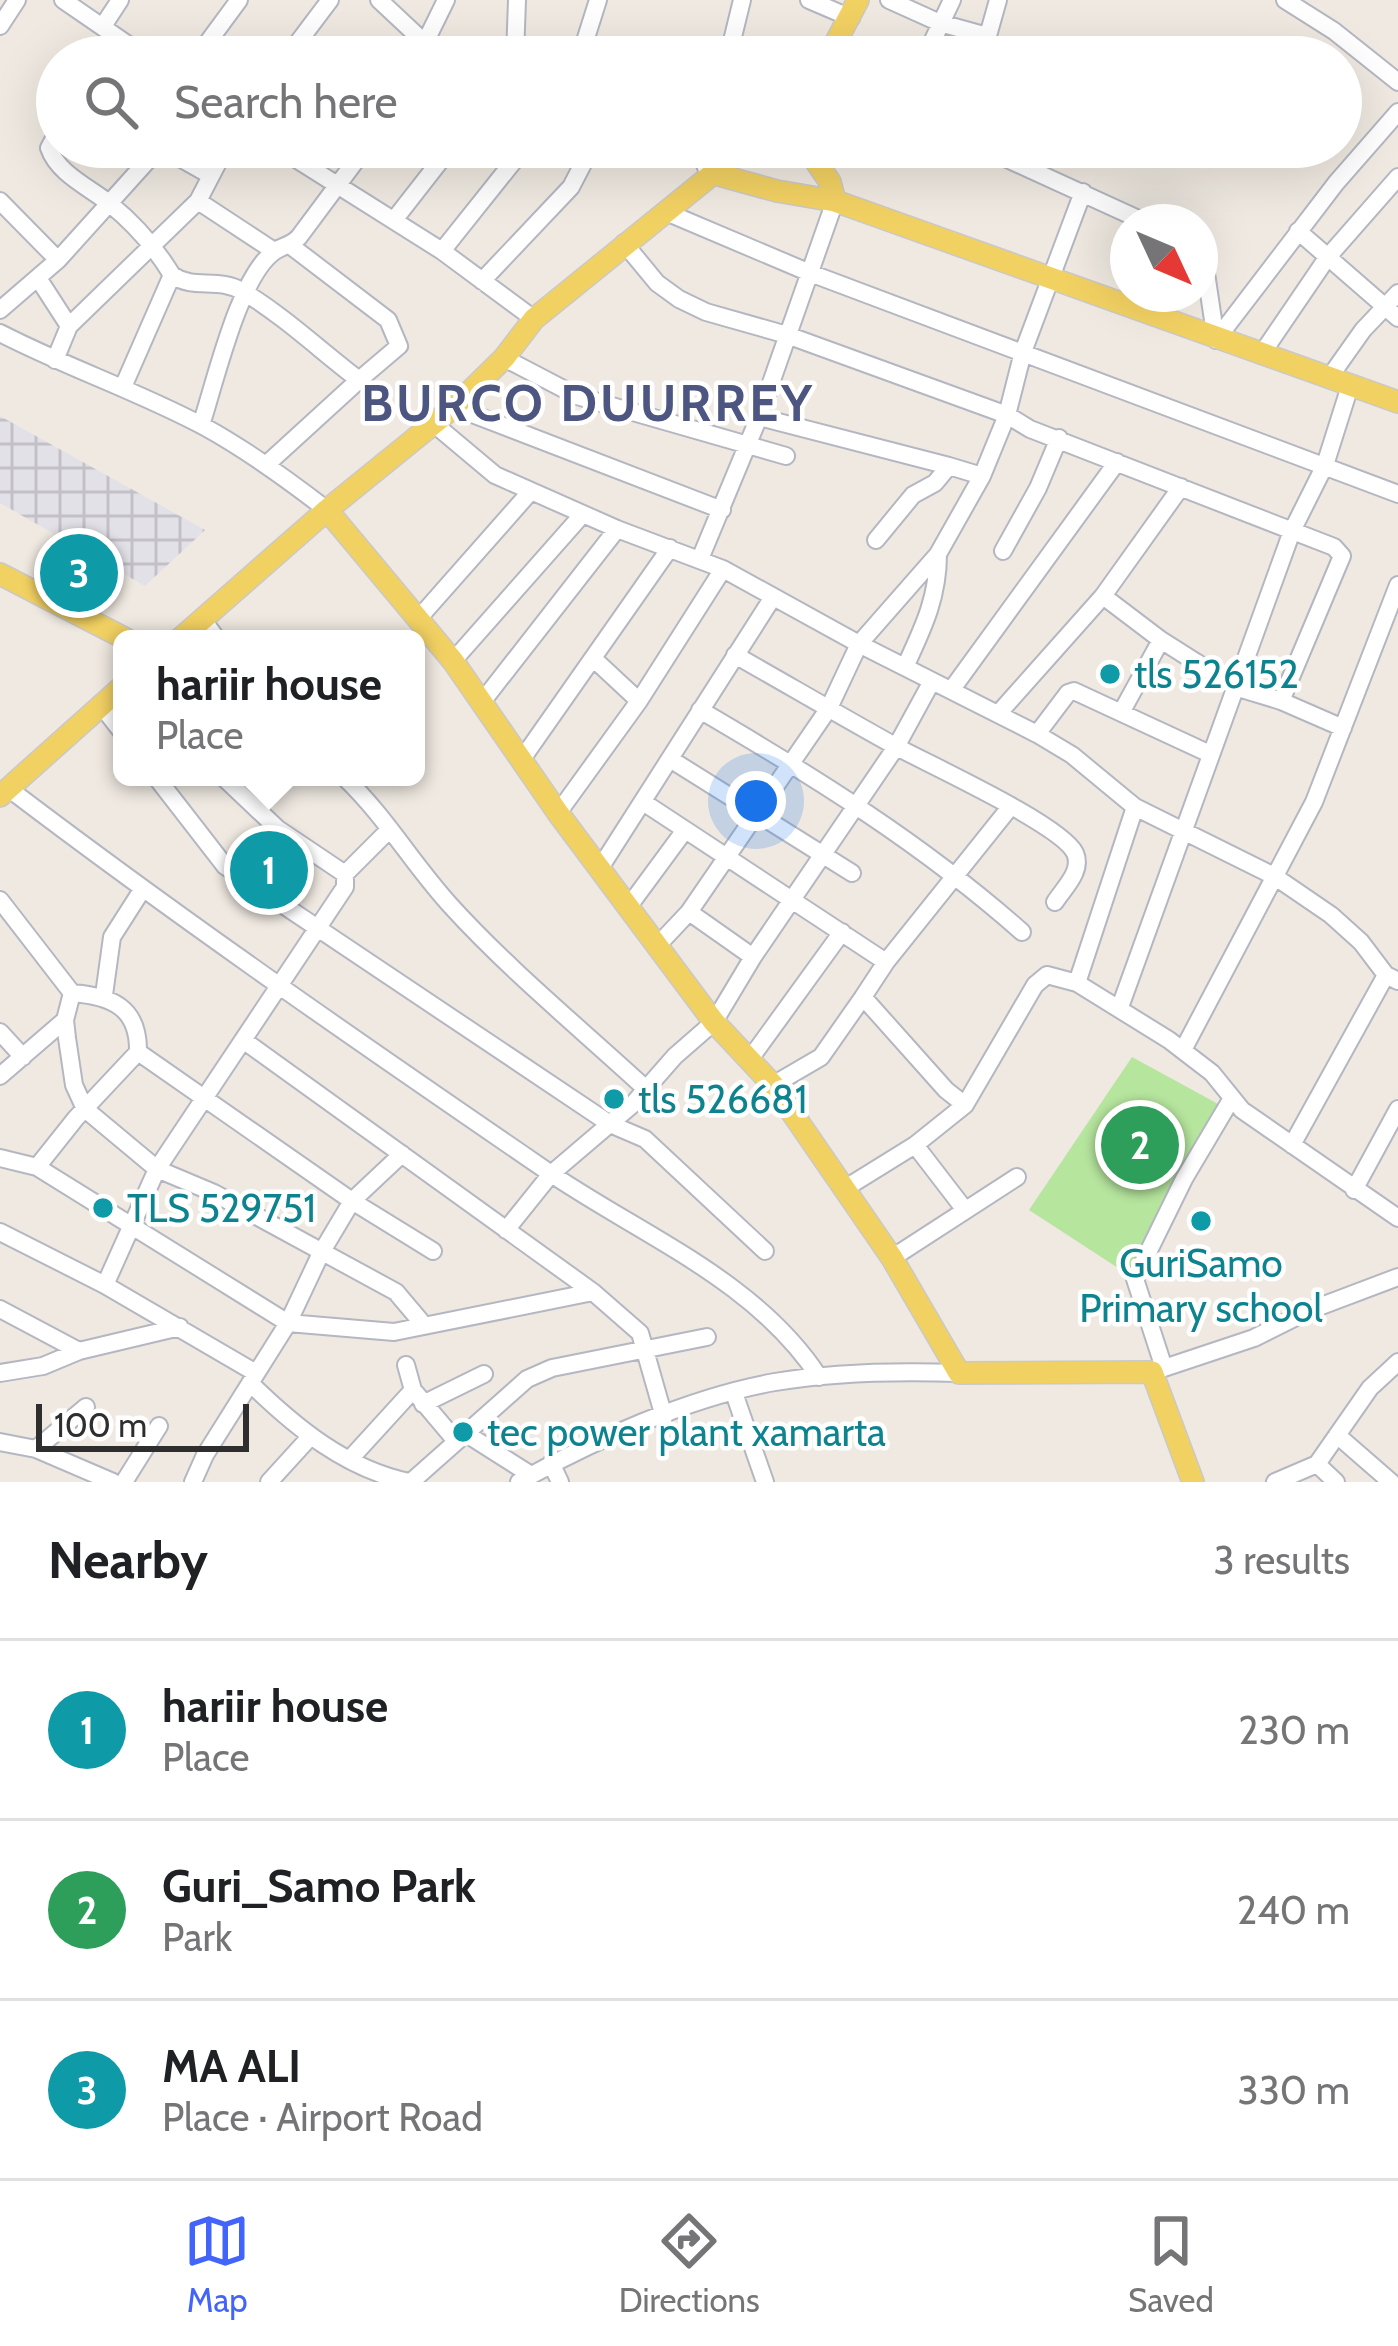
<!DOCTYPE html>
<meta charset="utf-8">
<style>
body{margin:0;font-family:Cabin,sans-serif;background:#f6f6f6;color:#202124}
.compass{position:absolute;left:1110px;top:204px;width:108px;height:108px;border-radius:50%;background:#fff;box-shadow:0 12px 48px #0002;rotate:134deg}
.scale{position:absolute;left:36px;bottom:30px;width:213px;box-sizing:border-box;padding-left:12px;border:6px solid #2e2e2e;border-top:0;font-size:33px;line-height:42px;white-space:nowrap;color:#2e2e2e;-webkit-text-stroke:9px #fff;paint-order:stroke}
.you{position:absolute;left:756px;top:801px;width:42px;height:42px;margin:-30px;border:9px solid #fff;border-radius:50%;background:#1a73e8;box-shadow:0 0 0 18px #1a73e833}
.badge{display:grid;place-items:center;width:78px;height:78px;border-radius:50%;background:#4264fb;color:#fff;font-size:39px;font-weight:700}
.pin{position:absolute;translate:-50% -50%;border:6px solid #fff;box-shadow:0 3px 12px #0006}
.popup{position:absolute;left:113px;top:630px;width:312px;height:156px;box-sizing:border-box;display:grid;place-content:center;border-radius:18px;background:#fff;filter:drop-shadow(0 3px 9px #0005);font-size:39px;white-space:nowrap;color:#757577}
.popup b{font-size:45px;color:#202124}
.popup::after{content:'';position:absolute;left:50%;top:100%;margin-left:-24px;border:24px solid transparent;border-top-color:#fff}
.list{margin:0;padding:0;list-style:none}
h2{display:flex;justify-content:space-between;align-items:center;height:156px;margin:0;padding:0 48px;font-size:51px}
h2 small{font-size:39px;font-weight:400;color:#757577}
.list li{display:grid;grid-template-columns:78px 1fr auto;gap:36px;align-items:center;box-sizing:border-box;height:180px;padding:0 48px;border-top:3px solid #e0e0e0}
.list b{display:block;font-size:45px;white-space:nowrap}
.list p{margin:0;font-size:39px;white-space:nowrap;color:#757577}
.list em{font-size:39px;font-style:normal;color:#757577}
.icon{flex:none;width:66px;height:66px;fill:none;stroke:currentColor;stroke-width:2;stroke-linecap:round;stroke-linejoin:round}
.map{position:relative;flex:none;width:1398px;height:1482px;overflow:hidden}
.search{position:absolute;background:#fff;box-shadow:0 12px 48px #0002;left:36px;right:36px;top:36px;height:132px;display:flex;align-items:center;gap:30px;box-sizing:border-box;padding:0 42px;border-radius:66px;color:#757577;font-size:45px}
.sheet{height:696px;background:#fff}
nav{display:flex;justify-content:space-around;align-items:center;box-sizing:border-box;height:168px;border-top:3px solid #e0e0e0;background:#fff;font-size:33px;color:#757577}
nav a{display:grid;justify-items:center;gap:6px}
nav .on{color:#4264fb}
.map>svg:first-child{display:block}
.industrial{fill:url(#industrial-grid)}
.park{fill:#b6e59e}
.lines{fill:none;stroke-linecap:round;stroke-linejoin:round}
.minor-casing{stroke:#b4b7c1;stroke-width:20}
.major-casing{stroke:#c9c9c9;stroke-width:24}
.minor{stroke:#fff;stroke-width:16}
.major{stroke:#f2d163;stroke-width:21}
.culture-dot{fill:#0f9aa8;stroke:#fff;stroke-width:4.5}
.labels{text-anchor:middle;stroke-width:9;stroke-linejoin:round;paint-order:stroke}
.culture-label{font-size:39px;fill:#0d838f;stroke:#fff;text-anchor:start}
.district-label{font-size:51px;font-weight:bold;letter-spacing:3px;fill:#4d5680;stroke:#fff}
</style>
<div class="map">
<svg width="1398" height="1482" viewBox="0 0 1398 1482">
<defs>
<pattern id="industrial-grid" width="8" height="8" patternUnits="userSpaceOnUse" patternTransform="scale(3)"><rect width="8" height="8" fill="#e3e1e8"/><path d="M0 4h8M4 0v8" fill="none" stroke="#c3c1c7"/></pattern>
</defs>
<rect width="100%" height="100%" fill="#efe9e1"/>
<!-- industrial -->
<path class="industrial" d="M 0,416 L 205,530 L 145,586 L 0,503 Z"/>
<!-- park -->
<path class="park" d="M 1132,1057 L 1231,1111 L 1135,1279 L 1029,1210 Z"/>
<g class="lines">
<defs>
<path id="minor" d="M 63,0 L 146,57
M 379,0 L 425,43 L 460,57
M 809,0 L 851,18
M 889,0 L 940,23 L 987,36
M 1285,0 L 1334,31 L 1398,82
M 0,26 L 17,0
M 103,26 L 120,0
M 732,41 L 742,0
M 197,57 L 239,0
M 287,57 L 330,0
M 418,57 L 446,0
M 515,57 L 517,0
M 580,57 L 598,0
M 925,57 L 952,0
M 982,57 L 998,0
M 57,133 L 49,148 C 58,174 89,187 110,204 C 136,225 155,247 172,275 L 123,387
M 128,147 L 150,158
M 277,147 L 442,251 L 534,319
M 527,147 L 581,159 L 590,155 L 594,147
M 697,147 L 710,176
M 981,147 L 1145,222
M 171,153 L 210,175
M 0,201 L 58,260
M 198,201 L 274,251
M 666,212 L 810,273 L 1398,494
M 394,220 L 451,147
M 1298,231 L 1398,318
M 624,243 L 657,283 L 679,299 L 706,312 L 787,335 L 1007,415 L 1030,429 L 1334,547 L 1342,556 L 1281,701
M 291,246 L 388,320 L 399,346 L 359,380
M 442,251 L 525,147
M 1200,258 L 1206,273 L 1216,340
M 172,275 C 195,291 217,276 244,292 C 285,317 322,352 359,380 L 267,464
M 38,278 L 69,326
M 482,281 L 571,187 L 586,158
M 0,310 L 58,260 L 150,158 L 171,153 L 176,147
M 0,333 C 66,367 137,391 203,426 C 247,450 287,479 327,510
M 1216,340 L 1336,183 L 1398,112
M 1261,355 L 1327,258 L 1398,177
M 504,358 L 577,396 L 786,456
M 55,360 L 69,326 L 198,201 L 226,147
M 1329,378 L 1363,330 L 1398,293
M 454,407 L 722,510
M 759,417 L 949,466
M 433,423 L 495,475 L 617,529 L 723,569 L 859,644 L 1037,734 L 1072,755 L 1135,807 L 1274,876 L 1331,915 L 1361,942 L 1386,975 L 1398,981
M 201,425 C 215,383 239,275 275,251 C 284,245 291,246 299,237 L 366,147
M 1181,487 L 1103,596 L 1161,640 L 1235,687 L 1281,701 L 1343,728
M 876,540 L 913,495 L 935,483 L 949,466 L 982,476
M 1003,551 L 1038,488 L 1059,438
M 700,559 L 759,417 L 835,201
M 418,619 L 531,491
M 203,620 L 217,639
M 735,655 C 788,685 841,716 895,746 C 928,764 1062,825 1075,853 C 1083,871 1064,888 1055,902
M 595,660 L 639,701
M 453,661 L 582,515
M 905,667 C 923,628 938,598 938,554
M 952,689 L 1117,462
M 482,702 L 617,529
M 101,705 L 122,732
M 700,710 C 813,776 924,845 1022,932
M 1122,711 L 1161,640
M 998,714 L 1103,596
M 1037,734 L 1068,693 L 1074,691 L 1210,754
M 522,759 L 670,548
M 670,759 L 852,873
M 156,777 L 225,866 L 610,1124 L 645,1139 L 765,1251
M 344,777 C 386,817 411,862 450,905 C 510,971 581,1029 646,1089
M 8,788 C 183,921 363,1045 544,1169 C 638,1234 755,1279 819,1377
M 643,802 L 886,962
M 558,813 L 639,701 L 723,569
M 600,868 L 773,597
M 345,874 L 390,829
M 0,900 L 72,993 C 111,996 139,1007 138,1052 L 352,1201 L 433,1251
M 629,906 L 685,830
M 689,912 L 753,957
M 656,947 L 689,912 L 829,708 L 859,644 L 938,554 L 982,476 L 1007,415 L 1023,352 L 1083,192
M 1077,983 L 1135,807
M 72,993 L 65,1020 L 67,1038 L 74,1085 L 85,1109 L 157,1169 L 214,1193 L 396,1292 L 423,1324
M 104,995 L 112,937 L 142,890
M 863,997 L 886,962 L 1011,806
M 1120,1007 L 1292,531 L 1325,465 L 1350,386
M 0,1032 L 23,1057
M 243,1040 L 593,1292 L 640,1333 L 664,1417
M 1183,1050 L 1314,802 L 1398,585
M 138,1052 L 76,1118 L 37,1167 L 288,1323 L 394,1332 L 593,1292
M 750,1059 L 842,932
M 0,1076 L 65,1020
M 773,1085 L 821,1057 L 863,997 L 946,1090 L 965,1105 L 1035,985 L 1047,975 L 1077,983 L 1169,1040 L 1212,1073 L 1242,1110 L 1398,1218
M 915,1145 L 965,1210
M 1292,1145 L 1386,975
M 0,1158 L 37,1167
M 844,1189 L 915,1145 L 965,1105
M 1354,1190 L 1398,1109
M 506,1230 L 551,1174 L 632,1105 L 675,1056 L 714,1022 L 753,957 L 896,747 L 932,681
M 0,1232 L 105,1285 L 256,1373
M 892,1258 L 1017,1177
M 105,1285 L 157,1169 L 345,887 L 345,874 L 278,829 L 223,777
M 0,1309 L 79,1351 L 180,1327
M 406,1365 L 413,1390 L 456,1441
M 1164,1368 L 1135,1279 L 1184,1179 L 1232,1098
M 1158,1370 L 1254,1338 L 1308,1311 L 1398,1277
M 0,1373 L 43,1366 L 79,1351
M 250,1383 C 295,1427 346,1469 409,1482
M 734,1393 L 765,1482
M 423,1404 L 484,1374
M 465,1433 L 531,1475
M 1337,1435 L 1391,1482
M 0,1442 L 36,1449 L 113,1482
M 36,1449 L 86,1407
M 350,1459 L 413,1390
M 551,1463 L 560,1482
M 1317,1464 L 1336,1482
M 124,1482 L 159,1426
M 193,1482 L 205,1455 L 288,1323 L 321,1253 L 352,1201 L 402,1154
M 269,1482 L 310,1437
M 411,1482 L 527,1379 L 552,1368 L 707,1337
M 519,1482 C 594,1440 690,1397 775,1382 C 834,1372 899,1371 959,1373
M 1275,1482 L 1317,1464 L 1370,1388 L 1398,1362"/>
<path id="major" d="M 828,57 L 858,0
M 806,147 L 830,182 L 835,201
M 715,174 L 777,191 L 835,201 L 1398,402
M 327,510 L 453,661 L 558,813 L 714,1022 L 773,1085 L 892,1258 L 959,1373 L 1152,1372 L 1193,1482
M 0,574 L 126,639
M 180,639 L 327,510 L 454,407 L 504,358 L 534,319 L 746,147
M 0,796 L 122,687"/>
</defs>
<!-- minor casing -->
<use href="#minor" class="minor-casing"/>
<!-- major casing -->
<use href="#major" class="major-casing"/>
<!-- minor -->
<use href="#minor" class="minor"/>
<!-- major -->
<use href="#major" class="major"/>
</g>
<!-- markers -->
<g class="culture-dot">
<circle cx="1110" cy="674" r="12"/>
<circle cx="614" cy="1099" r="12"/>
<circle cx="103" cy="1208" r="12"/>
<circle cx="1201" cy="1221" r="12"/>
<circle cx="463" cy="1432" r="12"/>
</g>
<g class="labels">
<!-- culture labels -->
<g class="culture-label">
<text x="1134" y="688">tls 526152</text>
<text x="638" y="1113">tls 526681</text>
<text x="127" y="1222">TLS 529751</text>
<text x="1201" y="1277" text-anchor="middle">GuriSamo<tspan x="1201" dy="45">Primary school</tspan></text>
<text x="487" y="1446">tec power plant xamarta</text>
</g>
<!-- district labels -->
<g class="district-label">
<text x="588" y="421">BURCO DUURREY</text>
</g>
</g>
</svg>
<svg class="compass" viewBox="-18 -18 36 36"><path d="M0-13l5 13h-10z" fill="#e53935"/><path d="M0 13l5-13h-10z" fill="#757577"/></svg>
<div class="scale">100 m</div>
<div class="you"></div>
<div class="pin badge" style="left:269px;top:870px;background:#0f9aa8">1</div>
<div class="popup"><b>hariir house</b>Place</div>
<div class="pin badge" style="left:1140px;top:1145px;background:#2e9e5b">2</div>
<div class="pin badge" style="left:79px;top:573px;background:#0f9aa8">3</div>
<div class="search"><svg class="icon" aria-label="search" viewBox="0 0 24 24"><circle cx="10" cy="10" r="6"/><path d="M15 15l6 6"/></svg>Search here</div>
</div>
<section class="sheet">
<h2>Nearby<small>3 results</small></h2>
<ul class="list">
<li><span class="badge" style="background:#0f9aa8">1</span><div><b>hariir house</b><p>Place</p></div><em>230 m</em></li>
<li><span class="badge" style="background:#2e9e5b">2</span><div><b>Guri_Samo Park</b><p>Park</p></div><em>240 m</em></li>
<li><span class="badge" style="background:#0f9aa8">3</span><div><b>MA ALI</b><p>Place · Airport Road</p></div><em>330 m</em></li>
</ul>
</section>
<nav>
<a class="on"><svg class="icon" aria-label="map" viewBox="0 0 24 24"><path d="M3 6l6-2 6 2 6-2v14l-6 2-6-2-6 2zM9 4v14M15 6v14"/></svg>Map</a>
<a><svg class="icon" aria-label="directions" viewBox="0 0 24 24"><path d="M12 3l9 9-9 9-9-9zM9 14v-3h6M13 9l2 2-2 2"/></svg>Directions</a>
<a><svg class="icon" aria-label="saved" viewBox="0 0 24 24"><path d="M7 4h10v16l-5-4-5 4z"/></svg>Saved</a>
</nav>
